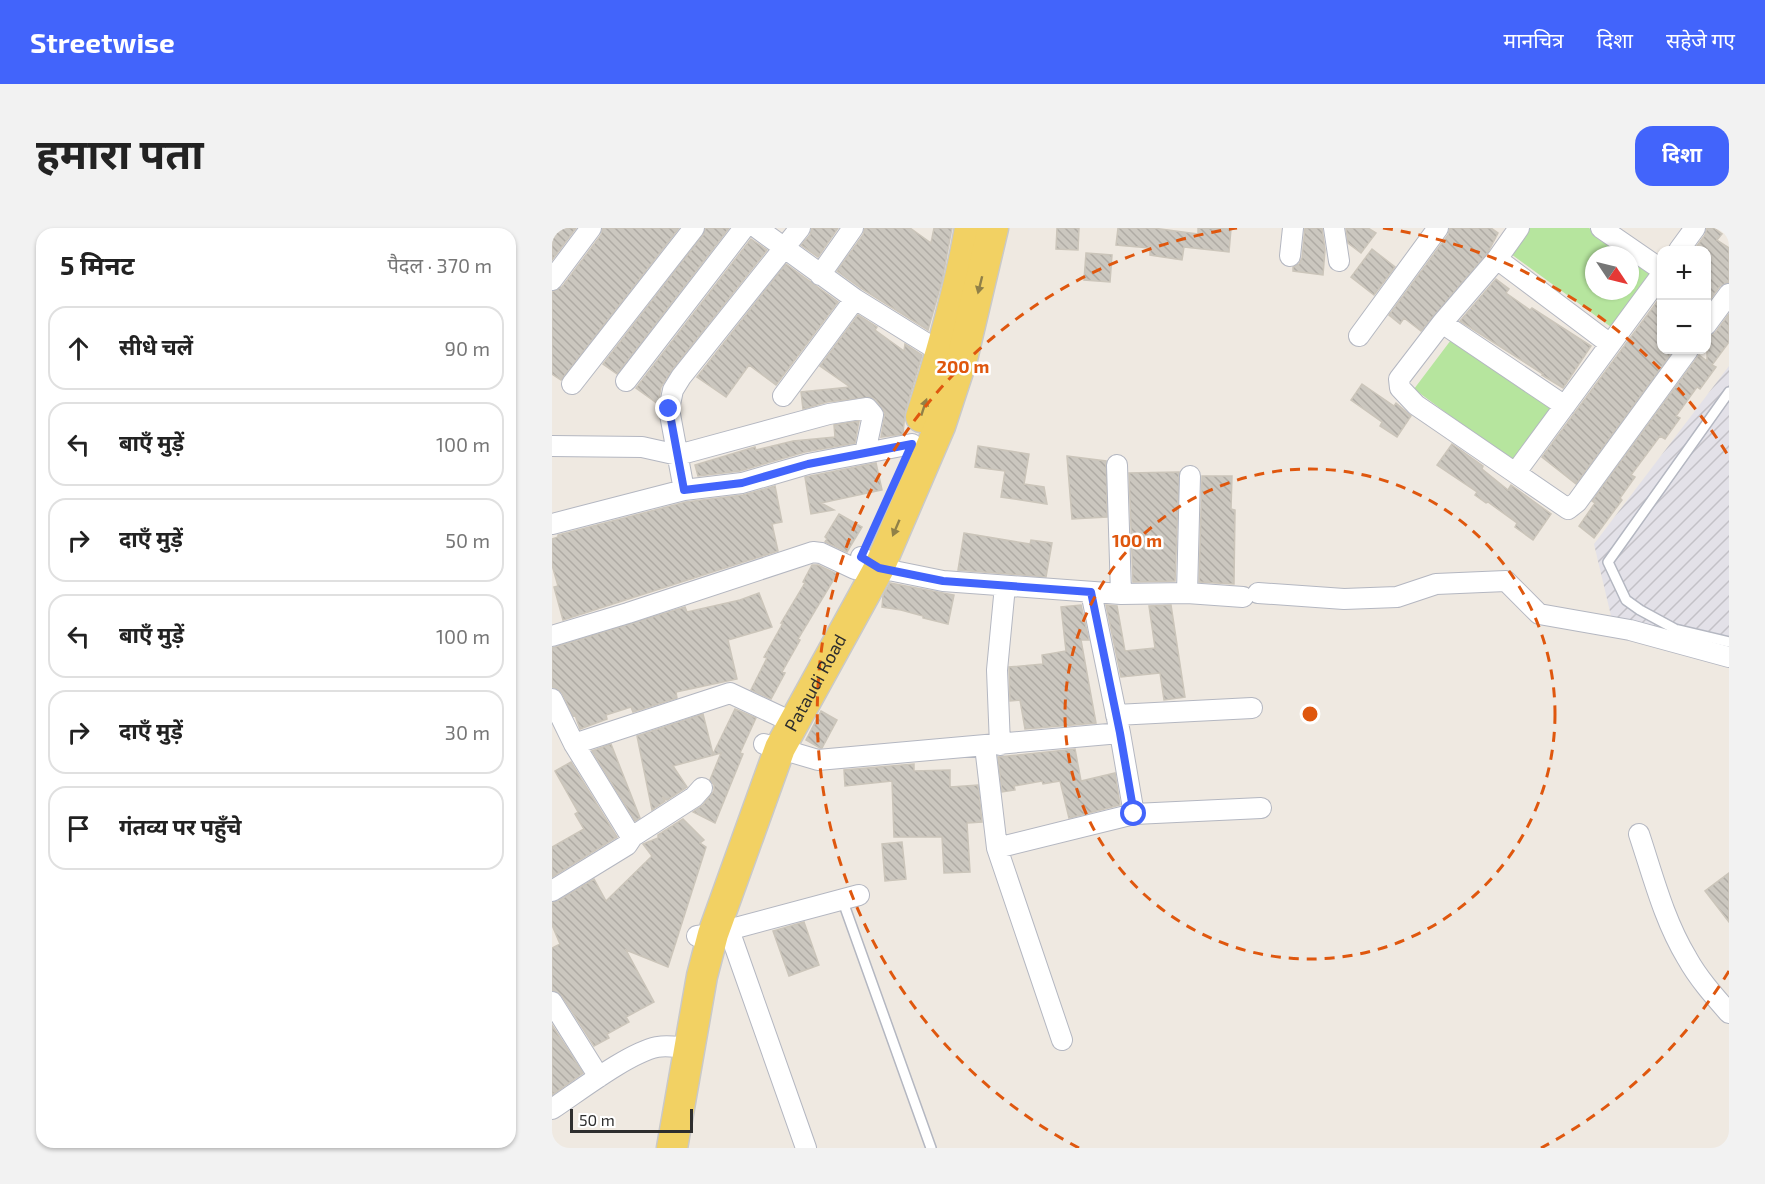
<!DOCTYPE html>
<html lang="hi">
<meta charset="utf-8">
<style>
body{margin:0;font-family:"Exo 2","Noto Sans Devanagari",sans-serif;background:#f2f2f2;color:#222}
.controls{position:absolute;right:18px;top:18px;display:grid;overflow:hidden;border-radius:12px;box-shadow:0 2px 4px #0004}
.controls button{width:54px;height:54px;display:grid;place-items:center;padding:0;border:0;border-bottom:2px solid #e0e0e0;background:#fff;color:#222;font:30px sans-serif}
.compass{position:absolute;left:1033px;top:18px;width:54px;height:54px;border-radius:50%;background:#fff;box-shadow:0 2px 4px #0004;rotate:125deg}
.scale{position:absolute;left:18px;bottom:15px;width:123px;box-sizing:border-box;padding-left:6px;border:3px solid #2e2e2e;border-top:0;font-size:16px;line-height:21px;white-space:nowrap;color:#2e2e2e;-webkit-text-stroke:4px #fff;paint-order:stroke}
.stop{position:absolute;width:18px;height:18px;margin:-14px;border:4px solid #4264fb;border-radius:50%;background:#fff}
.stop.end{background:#4264fb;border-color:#fff;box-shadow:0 2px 6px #0008}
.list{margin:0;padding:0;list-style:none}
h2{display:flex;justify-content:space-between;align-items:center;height:78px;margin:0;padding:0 24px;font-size:26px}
h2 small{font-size:20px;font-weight:400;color:#767676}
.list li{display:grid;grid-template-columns:39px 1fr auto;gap:18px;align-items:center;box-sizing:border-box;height:84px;margin:0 12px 12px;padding:0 12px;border:2px solid #e0e0e0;border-radius:18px}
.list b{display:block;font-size:22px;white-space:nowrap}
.list em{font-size:20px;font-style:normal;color:#767676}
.icon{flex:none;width:33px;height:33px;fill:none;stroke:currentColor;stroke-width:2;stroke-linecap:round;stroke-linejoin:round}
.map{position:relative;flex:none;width:1177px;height:920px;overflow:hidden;border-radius:18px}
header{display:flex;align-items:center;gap:36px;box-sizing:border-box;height:84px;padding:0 30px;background:#4264fb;color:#fff}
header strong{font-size:28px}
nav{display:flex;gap:33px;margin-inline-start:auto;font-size:21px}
.intro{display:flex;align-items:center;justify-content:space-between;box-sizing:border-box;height:144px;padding:0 36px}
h1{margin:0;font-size:42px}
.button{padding:15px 27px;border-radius:18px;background:#4264fb;color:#fff;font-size:21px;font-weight:700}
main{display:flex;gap:36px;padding:0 36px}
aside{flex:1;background:#fff;border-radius:18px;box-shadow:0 2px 4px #0004}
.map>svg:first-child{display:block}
.industrial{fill:url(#industrial-furrows)}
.grass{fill:#b6e59e}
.building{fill:url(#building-back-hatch);stroke:#cbc5ba;stroke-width:1.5}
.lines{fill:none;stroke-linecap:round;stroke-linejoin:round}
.service-casing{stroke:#b4b7c1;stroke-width:12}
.minor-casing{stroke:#b4b7c1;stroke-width:22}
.primary-casing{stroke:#c9c9c9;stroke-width:33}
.service{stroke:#fff;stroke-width:9}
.minor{stroke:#fff;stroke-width:20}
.primary{stroke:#f2d163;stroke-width:30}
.oneway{fill:#908048}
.route{stroke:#4264fb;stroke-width:8}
.ring{fill:none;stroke:#df570e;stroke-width:3;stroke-dasharray:10 8}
.labels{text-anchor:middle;stroke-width:5;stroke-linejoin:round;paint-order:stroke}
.street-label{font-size:18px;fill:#2e2e2e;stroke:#fff}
.centre{fill:#df570e;stroke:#fff;stroke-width:3}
.ring-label{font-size:18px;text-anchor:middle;font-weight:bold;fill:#df570e;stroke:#fff;stroke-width:5;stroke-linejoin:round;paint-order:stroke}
</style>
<header>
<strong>Streetwise</strong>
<nav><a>मानचित्र</a><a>दिशा</a><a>सहेजे गए</a></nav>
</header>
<div class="intro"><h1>हमारा पता</h1><a class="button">दिशा</a></div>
<main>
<aside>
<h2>5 मिनट<small>पैदल · 370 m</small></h2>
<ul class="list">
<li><svg class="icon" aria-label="ahead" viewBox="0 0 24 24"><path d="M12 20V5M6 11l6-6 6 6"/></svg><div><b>सीधे चलें</b></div><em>90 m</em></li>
<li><svg class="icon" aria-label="left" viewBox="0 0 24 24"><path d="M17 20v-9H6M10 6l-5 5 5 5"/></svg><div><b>बाएँ मुड़ें</b></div><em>100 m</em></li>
<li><svg class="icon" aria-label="right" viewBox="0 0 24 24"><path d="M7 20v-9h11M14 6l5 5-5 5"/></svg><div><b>दाएँ मुड़ें</b></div><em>50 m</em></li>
<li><svg class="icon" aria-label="left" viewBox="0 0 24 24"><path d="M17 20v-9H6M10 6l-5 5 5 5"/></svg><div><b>बाएँ मुड़ें</b></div><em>100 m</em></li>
<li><svg class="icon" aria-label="right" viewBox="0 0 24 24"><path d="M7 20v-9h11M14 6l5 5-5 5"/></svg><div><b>दाएँ मुड़ें</b></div><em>30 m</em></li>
<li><svg class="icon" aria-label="arrive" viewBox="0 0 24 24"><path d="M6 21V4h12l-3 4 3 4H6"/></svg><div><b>गंतव्य पर पहुँचे</b></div></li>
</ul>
</aside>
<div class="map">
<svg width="1177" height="920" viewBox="0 0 1177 920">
<defs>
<pattern id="industrial-furrows" width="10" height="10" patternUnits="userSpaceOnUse" patternTransform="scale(1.5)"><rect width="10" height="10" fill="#e3e1e8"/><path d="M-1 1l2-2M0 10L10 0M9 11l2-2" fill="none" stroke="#c3c1c7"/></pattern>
<pattern id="building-back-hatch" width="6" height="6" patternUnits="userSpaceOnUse" patternTransform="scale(1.5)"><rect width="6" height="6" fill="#cbc7bf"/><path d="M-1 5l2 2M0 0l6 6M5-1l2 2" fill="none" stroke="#afaba4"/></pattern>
</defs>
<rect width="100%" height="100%" fill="#efe9e1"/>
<!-- industrial -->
<path class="industrial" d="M 1177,138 L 1177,432 L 1060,392 L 1042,316 Z"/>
<!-- grass -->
<path class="grass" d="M 978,0 L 1037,0 L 1073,27 L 1042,27 L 1042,63 L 1078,63 L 1078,30 L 1099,46 L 1059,99 L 959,26 Z
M 902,108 L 1002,181 L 962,235 L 862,161 Z"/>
<!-- building -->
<path class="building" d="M 6,0 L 24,0 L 0,32 L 0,8 Z
M 51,0 L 127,0 L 9,152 L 0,146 L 0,64 L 10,59 L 49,7 Z
M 154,0 L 177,0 L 65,146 L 51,136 L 151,7 Z
M 260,0 L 286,0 L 266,29 L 249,17 L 258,7 Z
M 313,0 L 358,0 L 379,15 L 382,0 L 400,0 L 390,53 L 376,102 L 310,61 L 285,43 L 311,7 Z
M 505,0 L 527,0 L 526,22 L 504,21 Z
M 566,0 L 601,0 L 646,6 L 646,0 L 679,1 L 677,24 L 632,19 L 630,32 L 598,27 L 598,20 L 564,17 Z
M 753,0 L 770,0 L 773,22 L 771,47 L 741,43 L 741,39 L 747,36 L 750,30 Z
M 794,0 L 816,0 L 824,5 L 809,25 L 796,15 Z
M 898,0 L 939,0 L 946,5 L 936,24 L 869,103 L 852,90 L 848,96 L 837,87 L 896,7 Z
M 1155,0 L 1162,0 L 1170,6 L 1165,12 L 1177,20 L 1177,54 L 1168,58 L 1155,76 L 1155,22 L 1142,22 L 1153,7 Z
M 199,11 L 215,22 L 120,142 L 109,159 L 106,176 L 84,160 Z
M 820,21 L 843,39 L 822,67 L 799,49 Z
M 534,25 L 560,27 L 558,54 L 532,52 Z
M 234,36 L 286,74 L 224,157 L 197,137 L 174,169 L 145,149 Z
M 944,51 L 957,61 L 954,65 L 978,82 L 980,80 L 1039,118 L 1011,160 L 990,147 L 991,146 L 908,93 Z
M 1110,67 L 1110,122 L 1122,122 L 1024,256 L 990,229 Z
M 1177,86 L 1177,114 L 1160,137 L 1164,139 L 1148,161 L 1145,159 L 1124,188 L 1128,190 L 1113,211 L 1108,208 L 1079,247 L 1083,249 L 1068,270 L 1070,272 L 1042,310 L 1027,298 L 1043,275 L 1040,273 L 1147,127 L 1155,133 L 1155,109 L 1163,105 Z
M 306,87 L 325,99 L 323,102 L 352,123 L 353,116 L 370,127 L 353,184 L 351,206 L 329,209 L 333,185 L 324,172 L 319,169 L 275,174 L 251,181 L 249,164 L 298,159 L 268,138 Z
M 810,156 L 842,178 L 844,175 L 859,188 L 845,209 L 828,198 L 830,194 L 799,172 Z
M 307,193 L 303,215 L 253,224 L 188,243 L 146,248 L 143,237 L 203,219 L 204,222 L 241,213 L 283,209 L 282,197 Z
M 900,216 L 931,238 L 930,241 L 956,262 L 959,257 L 999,286 L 981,312 L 963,299 L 965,295 L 936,274 L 934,275 L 923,267 L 925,264 L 885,237 Z
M 426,218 L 477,226 L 472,256 L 492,259 L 495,276 L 449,269 L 453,243 L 423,239 Z
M 515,228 L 554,233 L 555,289 L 520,291 Z
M 324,235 L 330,262 L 269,275 L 282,282 L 259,286 L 253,249 Z
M 627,244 L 623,353 L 581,354 L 577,245 Z
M 650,248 L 680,248 L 679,281 L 683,282 L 682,356 L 647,354 Z
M 223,258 L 230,294 L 220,296 L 226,323 L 11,392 L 2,359 L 6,358 L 0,337 L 0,311 L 6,309 L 6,307 L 134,274 L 191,267 Z
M 287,286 L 310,299 L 295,324 L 273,314 L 275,311 L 273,309 Z
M 412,305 L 478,316 L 479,312 L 500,315 L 494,349 L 406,342 Z
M 260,337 L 266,337 L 285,346 L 246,411 L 248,412 L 230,444 L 233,445 L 219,471 L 199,462 L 215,430 L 212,429 L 231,395 L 229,395 L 253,355 L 251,354 Z
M 338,355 L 402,367 L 396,396 L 371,390 L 371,388 L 349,382 L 330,379 L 331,368 Z
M 207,365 L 220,399 L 176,412 L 185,451 L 124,464 L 125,470 L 81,484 L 79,479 L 54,487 L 55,491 L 28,501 L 23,487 L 21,488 L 10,465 L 6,461 L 0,459 L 0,420 L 133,379 L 135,384 L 188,372 Z
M 529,377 L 537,412 L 529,412 L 544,495 L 473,501 L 468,472 L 458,473 L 457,439 L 491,436 L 490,427 L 514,423 L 509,379 Z
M 554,377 L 565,378 L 573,423 L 603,420 L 597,378 L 619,377 L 633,469 L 612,472 L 608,445 L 569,449 Z
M 183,481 L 204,490 L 188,525 L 191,526 L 163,595 L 141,584 L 151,577 L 162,563 L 162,557 L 158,552 L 169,525 L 121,538 L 135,559 L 115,572 L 110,569 L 113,573 L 100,582 L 85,508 L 151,486 L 161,526 Z
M 269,483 L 285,492 L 270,520 L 268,520 L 254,512 Z
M 59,516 L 88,590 L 83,593 L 40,523 Z
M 523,521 L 529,553 L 563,545 L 568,577 L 517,590 L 508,553 L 491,556 L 490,553 L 462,558 L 463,562 L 450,564 L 446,529 Z
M 19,534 L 65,609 L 0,649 L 0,619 L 32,601 L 23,586 L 26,584 L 3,543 Z
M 362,536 L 362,543 L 398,542 L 398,559 L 426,557 L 430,594 L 415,595 L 418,644 L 392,645 L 390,609 L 342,609 L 340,553 L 293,558 L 292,542 Z
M 131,591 L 152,612 L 148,615 L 154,619 L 116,739 L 74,722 L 102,774 L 74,789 L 77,794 L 55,806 L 57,810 L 42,818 L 10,768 L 0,762 L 0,720 L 8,716 L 0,697 L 0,675 L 6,673 L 42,651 L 54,673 L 100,628 L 91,616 L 106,610 L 106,607 Z
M 350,614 L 354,651 L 333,653 L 330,616 Z
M 1177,645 L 1177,694 L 1153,663 Z
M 252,694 L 267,737 L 237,748 L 221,703 Z
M 0,797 L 31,845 L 0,867 Z"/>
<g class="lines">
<defs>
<path id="service" d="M 1177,164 L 1056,334 L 1074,372 L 1088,382 L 1123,401 L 1177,414
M 290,671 L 379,920"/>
<path id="minor" d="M 205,0 L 303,71 L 390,125 L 399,128
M 782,0 L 787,33
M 967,0 L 945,31 L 890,95 L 847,151 L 848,160 L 864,177 L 1016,281 L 1025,274 L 1136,122
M 1049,0 L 1110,42
M 1127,22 L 1143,0
M 738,28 L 741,0
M 945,31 L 1058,116
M 268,47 L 301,0
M 0,52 L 39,0
M 890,95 L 1013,178
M 1154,97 L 1177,66
M 807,108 L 886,0
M 74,153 L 192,0
M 20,156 L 142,0
M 231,168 L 303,71
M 0,218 L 90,219 L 126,227 L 277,186 L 315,180 L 321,187 L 313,225
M 565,237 L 569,366
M 964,244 L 1110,46
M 132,262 L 117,181 L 121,162 L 129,149 L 248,0
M 0,296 L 132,262 L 190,255 L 256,236 L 360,216
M 309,329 L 327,340 L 391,353 L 569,366 L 635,365 L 691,369
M 539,364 L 568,505 L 582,586
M 635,365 L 638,248
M 706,365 L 792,371 L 845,369 L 884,356 L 954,353 L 987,386 L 1078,402 L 1177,429
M 0,408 L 76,385 L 261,324 L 269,325 L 303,341
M 0,471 L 22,516 L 78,607 L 83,607 L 142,569 L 150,560
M 564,487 L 700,480
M 22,516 L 178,465 L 242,495
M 212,516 L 266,532 L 568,505
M 448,517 L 445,442 L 453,358
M 433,518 L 445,620 L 510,812
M 1087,606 C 1101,648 1112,692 1135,730 C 1146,750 1162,768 1177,785
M 445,620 L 582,586 L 709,580
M 0,663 L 75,617 L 81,608
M 177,702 L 254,920
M 145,708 L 161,706 L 307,667
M 0,774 L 47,849
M 0,881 C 26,864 76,825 105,819 C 116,817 126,819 137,821"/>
<g id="primary">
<path d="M 369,189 C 389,127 407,64 418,0"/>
<path id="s1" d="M 120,920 L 150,748 L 161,706 L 228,520 L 327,340 L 388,198 L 410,131 L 441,0"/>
</g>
</defs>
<!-- service casing -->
<use href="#service" class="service-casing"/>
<!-- minor casing -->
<use href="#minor" class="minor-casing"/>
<!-- primary casing -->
<use href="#primary" class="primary-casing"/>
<!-- service -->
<use href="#service" class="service"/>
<!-- minor -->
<use href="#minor" class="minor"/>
<!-- primary -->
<use href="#primary" class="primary"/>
</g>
<!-- one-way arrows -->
<defs><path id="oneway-solid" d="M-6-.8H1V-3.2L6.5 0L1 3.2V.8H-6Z" transform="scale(1.5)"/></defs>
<g class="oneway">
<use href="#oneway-solid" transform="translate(428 57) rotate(104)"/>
<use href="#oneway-solid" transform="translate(372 179) rotate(-72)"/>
<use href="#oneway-solid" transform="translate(344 300) rotate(113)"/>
</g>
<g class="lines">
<!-- route -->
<path class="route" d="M 117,181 L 132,262 L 190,255 L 256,236 L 360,216 L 309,329 L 327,340 L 391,353 L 539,364 L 568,505 L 582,586"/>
</g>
<!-- distance rings -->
<g class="ring">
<circle cx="758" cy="486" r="245"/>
<path d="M1177 743A491 491 0 0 1 989 920M527 920A491 491 0 0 1 685 0M831 0A491 491 0 0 1 1177 229"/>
</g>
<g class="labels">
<!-- street labels -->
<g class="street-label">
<text dy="6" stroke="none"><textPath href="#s1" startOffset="490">Pataudi Road</textPath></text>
</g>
</g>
<circle cx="758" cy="486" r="9" class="centre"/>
<g class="ring-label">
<text x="411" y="145">200 m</text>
<text x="585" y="319">100 m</text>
</g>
</svg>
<div class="controls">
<button>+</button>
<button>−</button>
</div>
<svg class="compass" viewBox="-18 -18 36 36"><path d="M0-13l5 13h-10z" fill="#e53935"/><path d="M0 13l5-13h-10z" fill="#767676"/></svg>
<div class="scale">50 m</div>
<div class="stop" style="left:582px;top:586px"></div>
<div class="stop end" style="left:117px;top:181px"></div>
</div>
</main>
